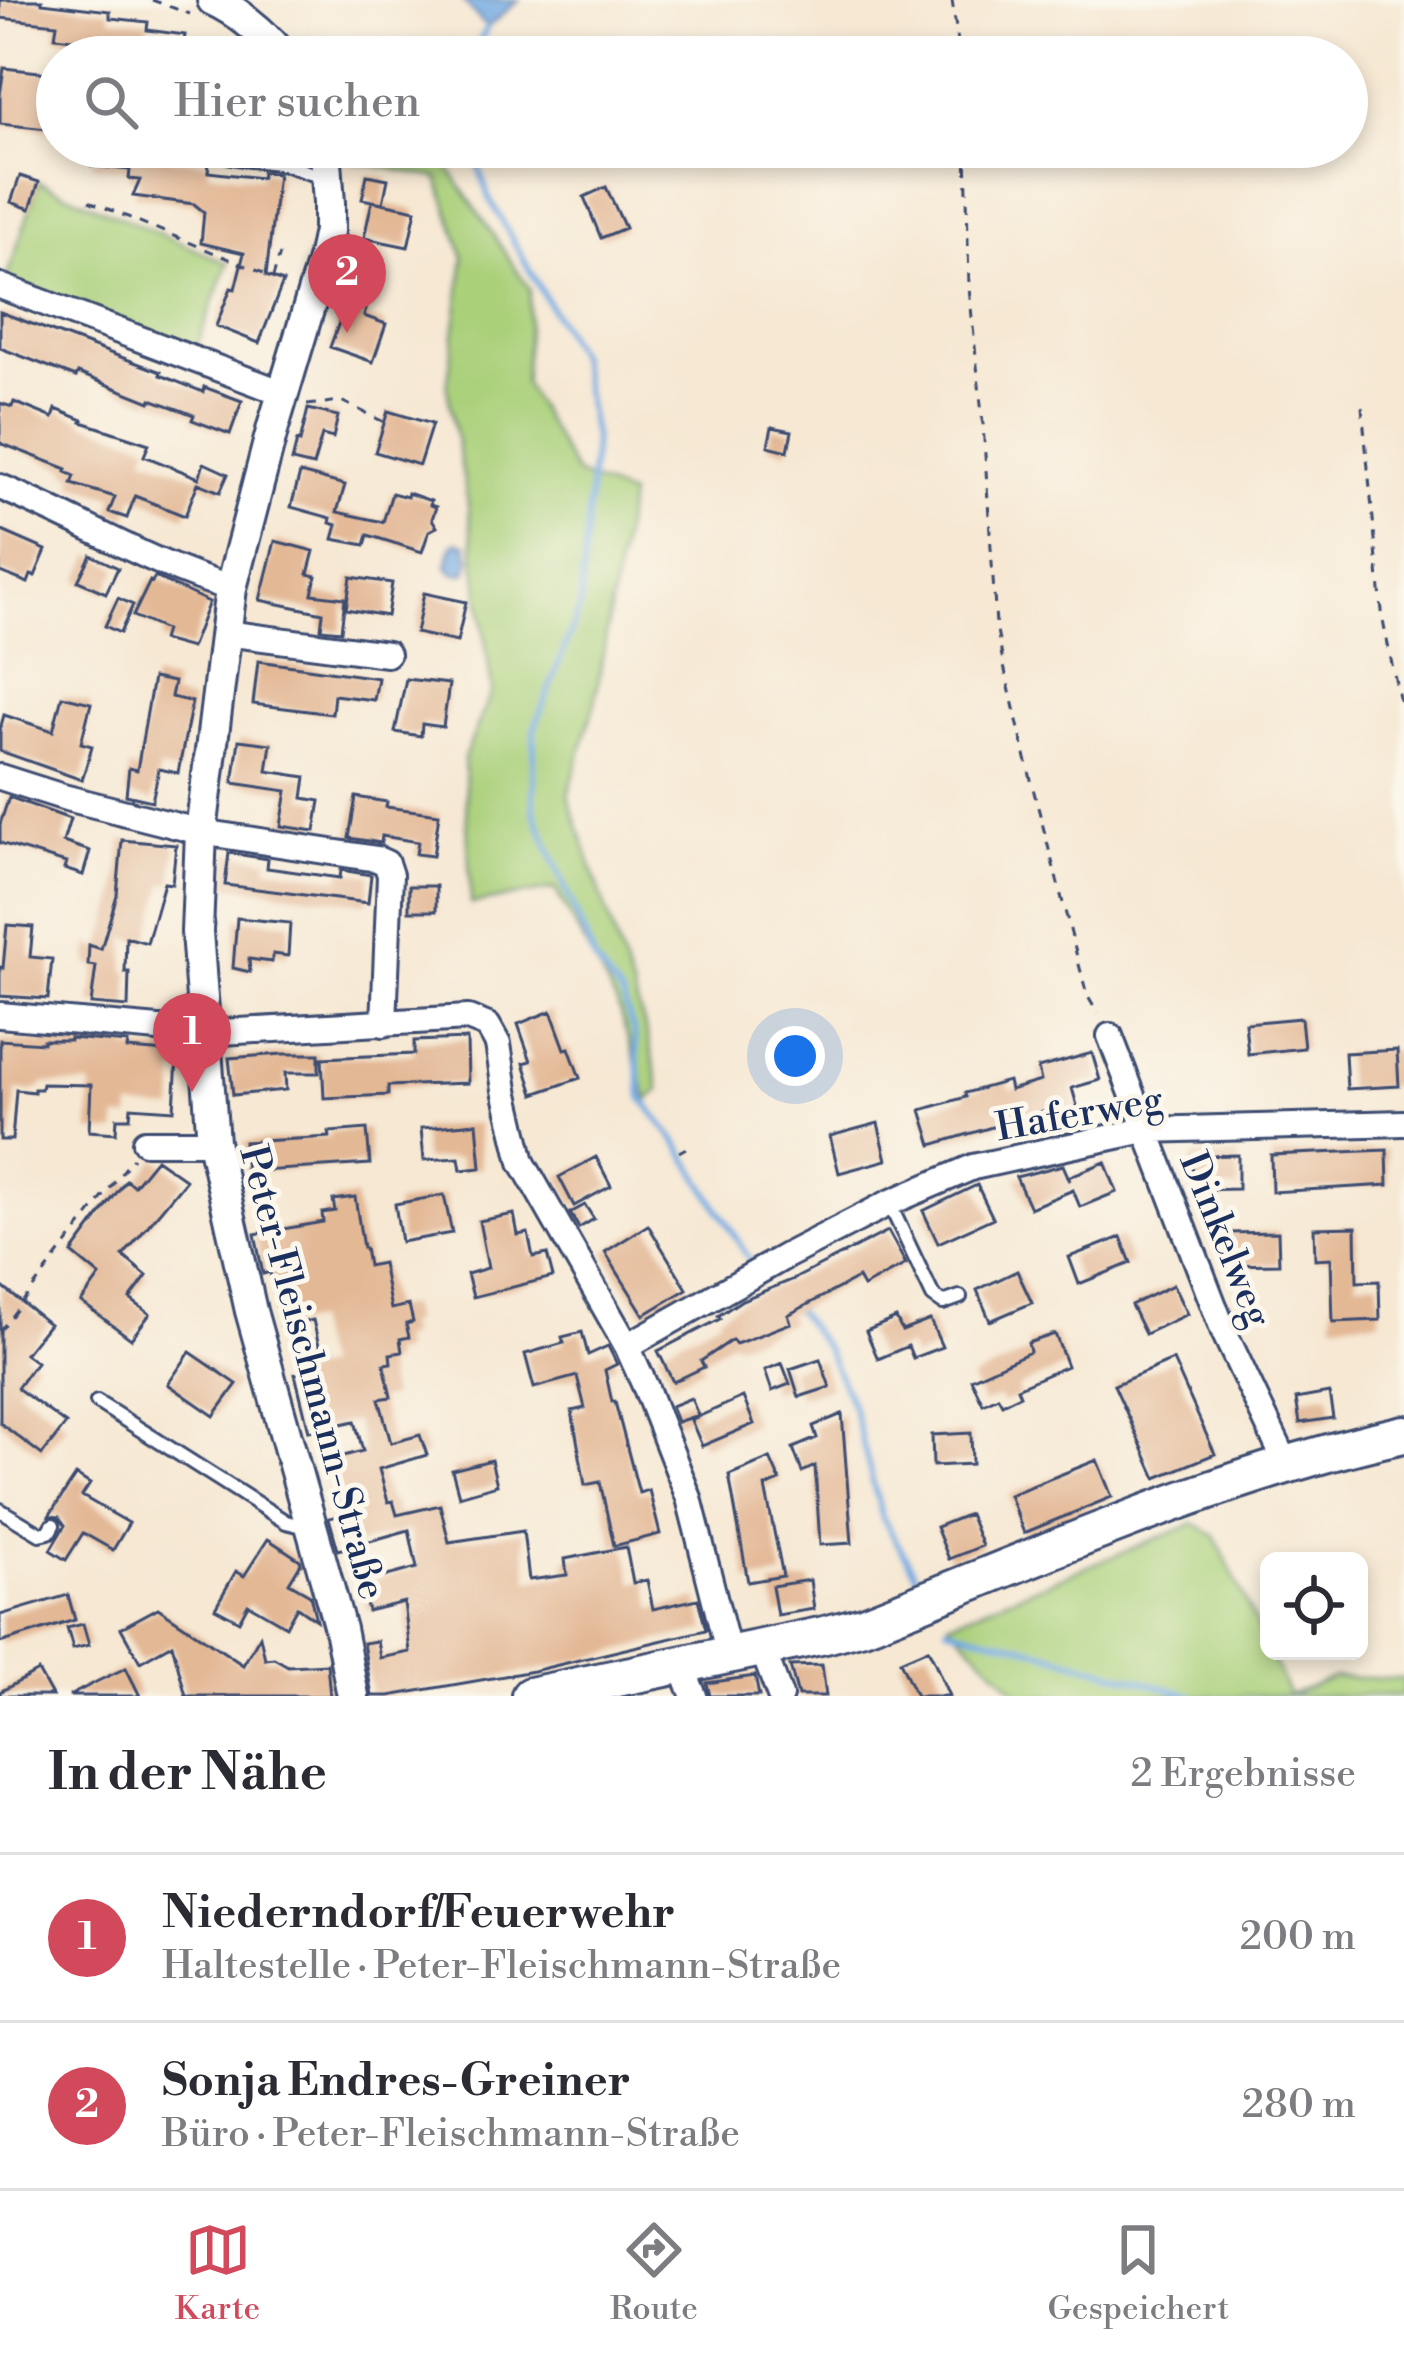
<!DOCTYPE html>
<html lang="de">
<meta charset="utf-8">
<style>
body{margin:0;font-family:"Libre Bodoni",serif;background:#f7f7f7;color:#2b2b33}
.controls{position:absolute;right:36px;bottom:36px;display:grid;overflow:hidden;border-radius:18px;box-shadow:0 6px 18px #0003}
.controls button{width:108px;height:108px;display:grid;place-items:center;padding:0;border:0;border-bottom:3px solid #e1e1e2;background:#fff;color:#2b2b33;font:60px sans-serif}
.you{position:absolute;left:795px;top:1056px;width:42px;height:42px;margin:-30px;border:9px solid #fff;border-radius:50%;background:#1a73e8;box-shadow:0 0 0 18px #1a73e833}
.badge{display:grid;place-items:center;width:78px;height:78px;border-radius:50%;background:#d1495b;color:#fff;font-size:39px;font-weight:700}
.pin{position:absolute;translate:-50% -99px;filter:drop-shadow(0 3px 6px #0008)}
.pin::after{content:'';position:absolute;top:63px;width:42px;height:36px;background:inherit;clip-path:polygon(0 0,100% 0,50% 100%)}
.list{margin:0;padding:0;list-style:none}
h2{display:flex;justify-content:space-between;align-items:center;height:156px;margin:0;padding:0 48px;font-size:51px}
h2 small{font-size:39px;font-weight:400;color:#7c7c81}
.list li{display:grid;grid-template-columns:78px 1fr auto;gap:36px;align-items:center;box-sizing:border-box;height:168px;padding:0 48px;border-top:3px solid #e1e1e2}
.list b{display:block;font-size:45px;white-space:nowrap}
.list p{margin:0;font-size:39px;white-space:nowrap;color:#7c7c81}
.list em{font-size:39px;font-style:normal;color:#7c7c81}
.icon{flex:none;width:66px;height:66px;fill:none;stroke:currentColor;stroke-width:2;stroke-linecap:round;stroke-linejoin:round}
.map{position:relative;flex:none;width:1404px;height:1696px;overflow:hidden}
.search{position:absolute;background:#fff;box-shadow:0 6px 18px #0003;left:36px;right:36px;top:36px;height:132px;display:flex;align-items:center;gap:30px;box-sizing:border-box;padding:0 42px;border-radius:66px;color:#7c7c81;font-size:45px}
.sheet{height:492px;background:#fff}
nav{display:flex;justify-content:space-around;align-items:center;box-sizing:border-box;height:168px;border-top:3px solid #e1e1e2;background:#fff;font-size:33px;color:#7c7c81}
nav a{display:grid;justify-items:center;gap:6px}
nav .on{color:#d1495b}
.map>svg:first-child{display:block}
.green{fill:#aad07a;stroke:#62806c;stroke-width:3}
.water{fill:#73aae2;stroke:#476ca0;stroke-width:3}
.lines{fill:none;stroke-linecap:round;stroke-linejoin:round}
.stream{stroke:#73aae2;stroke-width:6}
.building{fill:#e3b895}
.service-casing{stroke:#3c4b70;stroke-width:18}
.minor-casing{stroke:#3c4b70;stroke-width:30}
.tertiary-casing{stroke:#3c4b70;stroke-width:36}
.secondary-casing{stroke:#3c4b70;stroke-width:42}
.path{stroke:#3c4b70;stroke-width:3;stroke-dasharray:9 9;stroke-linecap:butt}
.service{stroke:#fff;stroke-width:12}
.minor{stroke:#fff;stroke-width:24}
.tertiary{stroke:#fff;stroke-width:30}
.secondary{stroke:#fff;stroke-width:36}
.labels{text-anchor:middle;stroke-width:10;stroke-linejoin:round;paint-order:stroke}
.street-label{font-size:39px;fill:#1b2f5e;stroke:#fbf7ec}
</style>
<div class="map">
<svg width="1404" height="1696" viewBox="0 0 1404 1696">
<rect width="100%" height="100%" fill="#fbf7ec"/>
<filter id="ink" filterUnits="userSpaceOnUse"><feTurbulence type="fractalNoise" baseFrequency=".00833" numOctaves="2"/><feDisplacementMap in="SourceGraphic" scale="24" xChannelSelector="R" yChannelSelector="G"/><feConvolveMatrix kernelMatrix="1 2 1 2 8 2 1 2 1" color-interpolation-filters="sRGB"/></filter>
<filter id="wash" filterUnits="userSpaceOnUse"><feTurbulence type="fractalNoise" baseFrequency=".004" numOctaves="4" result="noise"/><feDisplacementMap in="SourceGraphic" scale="48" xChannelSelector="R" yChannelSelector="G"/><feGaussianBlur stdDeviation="2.7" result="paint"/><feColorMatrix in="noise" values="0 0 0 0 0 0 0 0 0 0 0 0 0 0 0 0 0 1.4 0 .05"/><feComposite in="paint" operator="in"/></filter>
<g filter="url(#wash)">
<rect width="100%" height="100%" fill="#f6e8d3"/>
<!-- green -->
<path class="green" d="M 344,147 L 446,147 L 450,170 L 530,290 L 524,383 L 576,474 L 629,496 L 595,702 L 568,796 L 647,1033 L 660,1090 L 648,1100 L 617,1004 L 555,889 L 471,904 L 464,758 L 492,691 L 467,498 L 447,388 L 464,258 L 438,178 L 342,159 Z
M 39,182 L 228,263 L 195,351 L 6,280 Z
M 1194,1524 L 1215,1536 L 1289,1695 L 1334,1677 L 1404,1679 L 1404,1696 L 1021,1696 L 949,1622 Z"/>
<!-- water -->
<path class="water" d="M 462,0 L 519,0 L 487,28 Z
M 458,542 L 466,545 L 470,560 L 466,573 C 458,576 451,573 447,566 L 452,545 Z"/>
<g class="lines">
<!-- stream -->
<path class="stream" d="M 471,57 L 487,28
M 473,147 L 488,196 L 578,356 L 594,438 L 580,607 L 534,730 L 534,811 L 596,963 L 622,996 L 634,1032 L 642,1098 L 681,1148 L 752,1264
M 795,1309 L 827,1350 L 853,1407 L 882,1517 L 916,1574
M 947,1627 L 1015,1644 L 1193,1696"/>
</g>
<g id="blocks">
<!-- building -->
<path class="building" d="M 0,0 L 42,0 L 42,3 L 110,11 L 110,18 L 148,22 L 147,30 L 185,35 L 184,42 L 219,46 L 219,57 L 142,57 L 105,51 L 106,43 L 55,37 L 57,24 L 0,18 Z
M 4,68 L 57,74 L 57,130 L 0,124 L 0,95 Z
M 94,147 L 151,147 L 172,150 L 171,159 L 209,163 L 208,172 L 261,178 L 262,172 L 278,174 L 266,276 L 283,282 L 259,343 L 216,326 L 231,288 L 235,289 L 244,253 L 201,243 L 204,212 L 194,204 L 133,196 L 140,180 L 129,179 L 130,170 L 92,166 Z
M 367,175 L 388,179 L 383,203 L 362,199 Z
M 20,176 L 39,182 L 30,209 L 11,202 Z
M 606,187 L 625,228 L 601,238 L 584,197 Z
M 372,201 L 416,210 L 408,247 L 364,238 Z
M 357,274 L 375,280 L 364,316 L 386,324 L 373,362 L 330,347 Z
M 0,312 L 161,372 L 160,375 L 203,392 L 204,387 L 242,401 L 230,434 L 192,420 L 194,415 L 151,399 L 150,402 L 78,373 L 76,377 L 0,348 Z
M 14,402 L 53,418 L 56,409 L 83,420 L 82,422 L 149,444 L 144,456 L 199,478 L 204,463 L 228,474 L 220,492 L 198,483 L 185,516 L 135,496 L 127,518 L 109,512 L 115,497 L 72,484 L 75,476 L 66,472 L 67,469 L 0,443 L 0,403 L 12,407 Z
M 308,409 L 338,416 L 333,438 L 322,435 L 313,466 L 292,461 L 297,441 L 300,442 Z
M 388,411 L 432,424 L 419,465 L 375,452 Z
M 772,427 L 792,431 L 788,451 L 768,446 Z
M 300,473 L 345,485 L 337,512 L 383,522 L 392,493 L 407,497 L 408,493 L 431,501 L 430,505 L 436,507 L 432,519 L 437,527 L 429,531 L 422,552 L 368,535 L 365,545 L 333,539 L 337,525 L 330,523 L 331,518 L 291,507 Z
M 0,530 L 46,550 L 35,576 L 31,575 L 28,583 L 0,572 Z
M 275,541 L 314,551 L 308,574 L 316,576 L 312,594 L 345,598 L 341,631 L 321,629 L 323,613 L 260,600 Z
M 91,555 L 118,568 L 106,593 L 78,581 Z
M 155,577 L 209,602 L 191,648 L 162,640 L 165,630 L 133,616 L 150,581 L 152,582 Z
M 351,577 L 392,583 L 387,616 L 346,609 Z
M 424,593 L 466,602 L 457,642 L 416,633 Z
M 118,598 L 133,605 L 120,633 L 105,626 Z
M 258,661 L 378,678 L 374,700 L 334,695 L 332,714 L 253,704 Z
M 153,678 L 174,682 L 171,697 L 192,702 L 178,773 L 159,769 L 152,801 L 126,795 L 129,768 L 137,770 Z
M 406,679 L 449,684 L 443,727 L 422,724 L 421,736 L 395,732 Z
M 62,696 L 91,703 L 81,743 L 92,746 L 82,780 L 0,751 L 0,729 L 4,715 L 53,731 Z
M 239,740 L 271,744 L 267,771 L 306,777 L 303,798 L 320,801 L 315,831 L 281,826 L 287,791 L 233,783 Z
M 9,797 L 70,819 L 63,842 L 90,851 L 83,875 L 64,869 L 66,863 L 0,843 L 0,824 Z
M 356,797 L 387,802 L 386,807 L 439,814 L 433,856 L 416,854 L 418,842 L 382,836 L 381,843 L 349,838 Z
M 122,840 L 176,845 L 172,884 L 164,883 L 147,943 L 126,937 L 125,972 L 129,972 L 128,1007 L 91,1004 L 96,966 L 88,965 L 89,945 L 101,949 L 117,895 Z
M 229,853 L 268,859 L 267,868 L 340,878 L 341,870 L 371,875 L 368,903 L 225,885 Z
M 409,886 L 436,886 L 436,911 L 409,911 Z
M 237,918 L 290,923 L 288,956 L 273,954 L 272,962 L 249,959 L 250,972 L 233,968 Z
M 7,925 L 33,927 L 30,957 L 52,959 L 48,999 L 0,996 L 0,967 L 3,968 Z
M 551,1011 L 565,1049 L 569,1048 L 580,1078 L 534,1094 L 524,1063 L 531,1061 L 518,1024 Z
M 1301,1018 L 1304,1048 L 1248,1054 L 1245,1023 Z
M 70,1038 L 128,1043 L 127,1049 L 166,1052 L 166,1057 L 177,1058 L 174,1110 L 131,1107 L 130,1118 L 117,1118 L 116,1133 L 89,1131 L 91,1085 L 42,1084 L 41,1089 L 34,1089 L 34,1092 L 16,1090 L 12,1140 L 0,1140 L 0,1040 L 43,1043 L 43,1040 L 70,1040 Z
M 467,1039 L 468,1083 L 388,1086 L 388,1095 L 324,1098 L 322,1058 L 414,1054 L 414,1041 Z
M 1397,1050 L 1399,1086 L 1347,1089 L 1345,1053 Z
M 1092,1053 L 1100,1080 L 1072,1088 L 1078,1109 L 1051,1117 L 1049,1110 L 932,1145 L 921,1110 L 966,1097 L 965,1093 L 1008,1081 L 1010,1090 L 1041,1081 L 1038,1068 Z
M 283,1054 L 319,1054 L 319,1073 L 285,1073 L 286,1090 L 233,1095 L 229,1058 Z
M 477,1123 L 481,1168 L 461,1170 L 459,1158 L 424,1160 L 421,1128 Z
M 878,1123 L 887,1160 L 839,1173 L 830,1136 Z
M 367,1129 L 370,1164 L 246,1172 L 244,1142 L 330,1137 L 329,1132 Z
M 1387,1150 L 1388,1185 L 1272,1192 L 1271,1155 Z
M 1238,1155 L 1238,1189 L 1193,1190 L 1192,1156 Z
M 596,1157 L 611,1186 L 574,1206 L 559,1177 Z
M 156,1159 L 186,1180 L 123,1256 L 147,1276 L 130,1299 L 150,1314 L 131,1339 L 81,1302 L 100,1276 L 72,1253 L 126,1180 L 134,1186 Z
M 1105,1162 L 1117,1192 L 1080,1207 L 1073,1190 L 1030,1208 L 1016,1177 L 1063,1165 L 1070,1181 L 1068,1177 Z
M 977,1185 L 993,1218 L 938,1243 L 923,1211 Z
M 444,1195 L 452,1233 L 401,1242 L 395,1204 Z
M 355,1197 L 363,1248 L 365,1248 L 368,1266 L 382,1263 L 391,1309 L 409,1305 L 413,1322 L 406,1324 L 409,1337 L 400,1339 L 402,1352 L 390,1354 L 391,1363 L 384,1364 L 391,1397 L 379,1399 L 391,1443 L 420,1435 L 427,1455 L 379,1469 L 388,1502 L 393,1501 L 397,1515 L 440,1505 L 449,1542 L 523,1531 L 529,1580 L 567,1575 L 565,1559 L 626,1547 L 633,1583 L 647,1580 L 653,1609 L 698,1599 L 706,1630 L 533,1671 L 389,1696 L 372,1696 L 363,1643 L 377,1641 L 380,1658 L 410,1652 L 404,1602 L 368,1611 L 361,1583 L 417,1568 L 409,1530 L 338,1550 L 329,1518 L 346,1514 L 332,1459 L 363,1451 L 355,1421 L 309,1431 L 295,1374 L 324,1367 L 313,1320 L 281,1326 L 270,1272 L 263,1274 L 255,1234 L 323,1222 L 322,1213 L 335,1211 L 333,1200 Z
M 585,1205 L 594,1219 L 579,1228 L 570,1213 Z
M 514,1214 L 518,1235 L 528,1233 L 533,1257 L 547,1254 L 553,1277 L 473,1297 L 467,1274 L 488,1268 L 479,1221 Z
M 648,1225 L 687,1289 L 644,1315 L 605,1252 Z
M 1356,1227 L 1357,1282 L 1379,1281 L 1380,1320 L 1333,1322 L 1331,1258 L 1315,1259 L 1314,1228 Z
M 888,1231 L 906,1264 L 863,1287 L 858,1278 L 788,1315 L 791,1323 L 736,1344 L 732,1340 L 701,1361 L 704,1367 L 673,1382 L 658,1351 L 720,1319 L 718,1316 L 742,1300 L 792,1280 Z
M 1278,1232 L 1279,1264 L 1229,1265 L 1228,1233 Z
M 1121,1237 L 1131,1263 L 1079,1284 L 1069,1257 Z
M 1017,1271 L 1032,1303 L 990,1321 L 977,1290 Z
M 0,1285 L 49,1324 L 25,1354 L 36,1362 L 17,1388 L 66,1424 L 42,1455 L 0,1423 Z
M 1173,1285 L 1187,1314 L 1145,1334 L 1131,1305 Z
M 896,1318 L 902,1331 L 930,1320 L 942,1347 L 913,1358 L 908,1346 L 878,1359 L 866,1331 Z
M 582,1332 L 588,1355 L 608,1346 L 617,1364 L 605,1370 L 612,1402 L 615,1402 L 639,1493 L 649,1490 L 660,1534 L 614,1546 L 600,1482 L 585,1485 L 572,1411 L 585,1408 L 577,1376 L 534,1388 L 525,1354 L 564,1343 L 562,1337 Z
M 1055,1334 L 1067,1366 L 1017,1388 L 1020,1395 L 1002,1404 L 998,1397 L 983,1404 L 971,1379 L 1030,1352 L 1028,1343 Z
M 190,1352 L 237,1384 L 214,1416 L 168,1384 Z
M 820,1359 L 830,1387 L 799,1397 L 790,1369 Z
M 1173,1360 L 1215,1454 L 1156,1478 L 1114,1385 Z
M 782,1363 L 790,1384 L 772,1391 L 765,1370 Z
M 1329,1393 L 1333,1418 L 1300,1423 L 1296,1399 Z
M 743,1397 L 754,1424 L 702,1446 L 691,1420 Z
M 691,1398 L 698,1415 L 677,1422 L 671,1406 Z
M 842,1414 L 852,1543 L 820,1545 L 815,1466 L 802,1472 L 793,1448 L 817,1438 L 813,1426 Z
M 971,1433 L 972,1464 L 933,1466 L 932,1435 Z
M 770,1458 L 780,1481 L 765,1487 L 783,1576 L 748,1582 L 729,1475 Z
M 491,1460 L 497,1485 L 459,1496 L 452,1470 Z
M 1097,1460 L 1112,1497 L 1024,1533 L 1009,1495 Z
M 76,1475 L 90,1484 L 82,1496 L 129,1523 L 113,1550 L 83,1533 L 66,1560 L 50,1550 L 65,1525 L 59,1517 L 49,1516 Z
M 969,1514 L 982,1546 L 949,1559 L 936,1527 Z
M 268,1539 L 300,1560 L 301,1563 L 289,1583 L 310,1595 L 316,1620 L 297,1607 L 286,1626 L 248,1604 L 239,1621 L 215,1608 L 236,1571 L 244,1576 Z
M 810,1580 L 814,1609 L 777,1615 L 772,1586 Z
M 68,1595 L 75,1620 L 0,1643 L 0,1615 Z
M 158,1608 L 243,1665 L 260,1636 L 265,1659 L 274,1658 L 288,1666 L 327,1664 L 330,1696 L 186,1696 L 172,1644 L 140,1662 L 121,1628 Z
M 83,1624 L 89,1645 L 73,1649 L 67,1628 Z
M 928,1649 L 934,1661 L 949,1696 L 916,1696 L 900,1661 Z
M 822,1665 L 826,1696 L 798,1696 L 790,1666 Z
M 126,1668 L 140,1696 L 69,1696 L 100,1680 Z
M 38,1671 L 52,1696 L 0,1696 L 0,1692 Z
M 755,1676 L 759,1696 L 710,1696 L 707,1683 Z"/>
</g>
</g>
<g filter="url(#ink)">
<use href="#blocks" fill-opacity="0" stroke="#3c4b70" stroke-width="3"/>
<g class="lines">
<defs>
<path id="service" d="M 209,147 C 223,161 266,160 287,165 C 301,169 312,176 327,176
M 889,1203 L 933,1296 L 943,1303 L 960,1297
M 97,1402 L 286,1522 L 311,1528
M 0,1510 L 40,1534 L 49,1532 L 53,1525"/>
<path id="minor" d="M 0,286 L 283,393
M 0,487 C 78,519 151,565 231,588
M 225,633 L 387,654
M 0,777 L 63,797 L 201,832 L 377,859 L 386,863 L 390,875 L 384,1024
M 0,1015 L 204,1033 L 468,1018 L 488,1026 L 498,1044 L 505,1090 L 522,1162 L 627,1346 L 646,1388 L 689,1498 L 729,1655
M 1110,1036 L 1224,1332 L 1287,1465
M 145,1142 L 213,1142
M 627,1346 L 786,1256 L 889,1203 L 973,1167 L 1145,1130 L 1404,1123
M 768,1647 L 768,1664 L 780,1696
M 681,1665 L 694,1696"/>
<path id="tertiary" d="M 213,0 C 241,13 264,34 284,57
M 325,147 L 329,203 L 329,231 L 323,260 L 273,427 L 231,588 L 201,832 L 197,932 L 213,1142 L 251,1311 L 340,1629 L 353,1696"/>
<path id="secondary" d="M 530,1696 L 825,1635 L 863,1625 C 1041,1556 1217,1475 1404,1434"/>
</defs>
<!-- service casing -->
<use href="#service" class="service-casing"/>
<!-- minor casing -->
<use href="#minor" class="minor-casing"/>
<!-- tertiary casing -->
<use href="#tertiary" class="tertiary-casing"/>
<!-- secondary casing -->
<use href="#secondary" class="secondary-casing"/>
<!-- path -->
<path class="path" d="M 152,0 L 190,14
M 952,0 L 960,57
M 51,104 L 57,104
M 966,147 L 969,288 L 983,424 L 996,625 L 1003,662 L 1033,788 L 1087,995 L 1098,1014
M 89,201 L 273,277 L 280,254
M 307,405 L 341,401 L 384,422
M 1362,407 L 1383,621 L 1404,722
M 679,1152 L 686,1148
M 0,1331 L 133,1158"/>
<!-- service -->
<use href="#service" class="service"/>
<!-- minor -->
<use href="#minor" class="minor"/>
<!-- tertiary -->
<use href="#tertiary" class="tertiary"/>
<!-- secondary -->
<use href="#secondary" class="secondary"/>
</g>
</g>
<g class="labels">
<!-- street labels -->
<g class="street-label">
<text transform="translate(1079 1112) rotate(-10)" y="14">Haferweg</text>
<text transform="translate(1227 1239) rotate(68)" y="14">Dinkelweg</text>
<text transform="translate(314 1372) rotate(75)" y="14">Peter-Fleischmann-Straße</text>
</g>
</g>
</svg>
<div class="controls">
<button><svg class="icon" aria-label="locate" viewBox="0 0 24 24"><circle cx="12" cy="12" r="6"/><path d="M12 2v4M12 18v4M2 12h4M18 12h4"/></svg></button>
</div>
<div class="you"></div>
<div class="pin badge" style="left:192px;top:1092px">1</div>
<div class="pin badge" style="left:347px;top:333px">2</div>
<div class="search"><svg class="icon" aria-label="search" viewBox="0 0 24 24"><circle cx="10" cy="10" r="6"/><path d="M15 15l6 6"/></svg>Hier suchen</div>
</div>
<section class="sheet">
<h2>In der Nähe<small>2 Ergebnisse</small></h2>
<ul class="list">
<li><span class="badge">1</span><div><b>Niederndorf/Feuerwehr</b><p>Haltestelle · Peter-Fleischmann-Straße</p></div><em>200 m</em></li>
<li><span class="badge">2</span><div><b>Sonja Endres-Greiner</b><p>Büro · Peter-Fleischmann-Straße</p></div><em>280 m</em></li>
</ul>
</section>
<nav>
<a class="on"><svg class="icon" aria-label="map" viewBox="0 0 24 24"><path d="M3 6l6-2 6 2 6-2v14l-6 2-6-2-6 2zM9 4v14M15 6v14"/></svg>Karte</a>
<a><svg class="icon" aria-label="directions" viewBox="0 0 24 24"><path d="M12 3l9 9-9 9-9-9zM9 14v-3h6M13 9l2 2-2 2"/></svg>Route</a>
<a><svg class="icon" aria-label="saved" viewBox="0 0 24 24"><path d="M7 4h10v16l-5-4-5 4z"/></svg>Gespeichert</a>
</nav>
